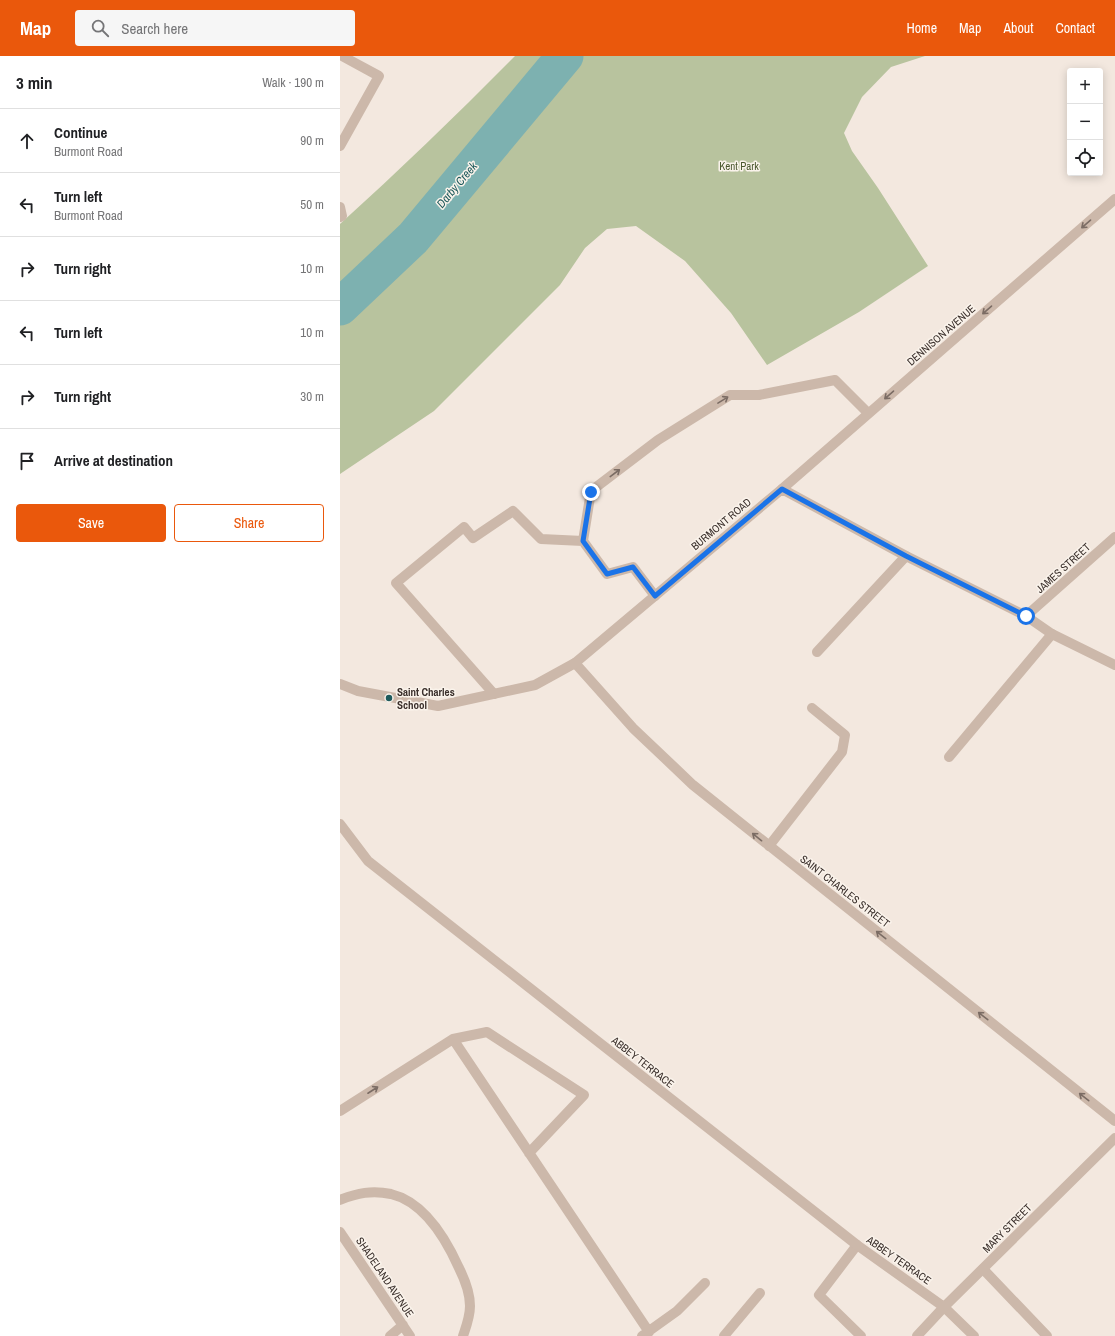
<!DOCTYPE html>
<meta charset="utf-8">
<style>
body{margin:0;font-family:"Archivo Narrow",sans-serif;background:#f6f6f6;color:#202124}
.controls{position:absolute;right:12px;top:12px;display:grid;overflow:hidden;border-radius:4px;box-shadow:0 2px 10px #0003}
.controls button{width:36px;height:36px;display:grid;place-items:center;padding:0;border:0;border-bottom:1px solid #e0e0e0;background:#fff;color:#202124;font:20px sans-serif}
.stop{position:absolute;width:12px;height:12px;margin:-9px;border:3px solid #1a73e8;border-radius:50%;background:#fff}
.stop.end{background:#1a73e8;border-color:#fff;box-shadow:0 1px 4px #0008}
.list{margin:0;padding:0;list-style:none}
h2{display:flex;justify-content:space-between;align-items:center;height:52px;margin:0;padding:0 16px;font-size:17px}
h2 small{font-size:13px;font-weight:400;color:#757577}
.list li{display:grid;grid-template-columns:26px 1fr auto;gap:12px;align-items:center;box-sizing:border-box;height:64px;padding:0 16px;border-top:1px solid #e0e0e0}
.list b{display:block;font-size:15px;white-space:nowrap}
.list p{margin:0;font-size:13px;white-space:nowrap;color:#757577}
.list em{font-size:13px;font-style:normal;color:#757577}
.actions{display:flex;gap:8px;padding:12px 16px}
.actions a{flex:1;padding:9px 0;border:1px solid #ea580c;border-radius:4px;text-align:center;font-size:14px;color:#ea580c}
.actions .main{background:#ea580c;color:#fff}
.icon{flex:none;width:22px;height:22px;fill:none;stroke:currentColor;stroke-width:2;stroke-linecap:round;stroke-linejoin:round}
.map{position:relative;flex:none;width:775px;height:1280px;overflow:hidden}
header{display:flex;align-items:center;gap:24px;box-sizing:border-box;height:56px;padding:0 20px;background:#ea580c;color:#fff}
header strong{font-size:19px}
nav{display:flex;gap:22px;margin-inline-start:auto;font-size:14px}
.search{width:280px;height:36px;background:#f6f6f6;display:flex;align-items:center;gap:10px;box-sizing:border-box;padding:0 14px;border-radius:4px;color:#757577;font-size:15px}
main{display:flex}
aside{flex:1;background:#fff}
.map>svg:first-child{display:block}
.green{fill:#b8c39e}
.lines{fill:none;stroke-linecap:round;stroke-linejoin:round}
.river{stroke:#7db1b0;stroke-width:37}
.service{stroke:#ccb8aa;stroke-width:10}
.minor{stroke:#ccb8aa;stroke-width:10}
.tertiary{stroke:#ccb8aa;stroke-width:10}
.oneway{stroke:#7b6c64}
.route{stroke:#1a73e8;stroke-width:5}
.poi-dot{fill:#1e5a5c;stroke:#faf3eb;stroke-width:1.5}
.labels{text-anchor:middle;stroke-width:3;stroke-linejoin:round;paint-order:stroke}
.park-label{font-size:11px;fill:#4a582d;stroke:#faf3eb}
.street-label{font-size:11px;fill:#392e2a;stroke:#faf3eb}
.poi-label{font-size:11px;font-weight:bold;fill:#392e2a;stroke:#faf3eb;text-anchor:start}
.water-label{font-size:12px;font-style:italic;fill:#1e5a5c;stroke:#faf3eb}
</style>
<header>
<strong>Map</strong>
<div class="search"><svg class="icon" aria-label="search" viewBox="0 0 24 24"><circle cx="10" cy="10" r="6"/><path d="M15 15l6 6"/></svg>Search here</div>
<nav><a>Home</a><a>Map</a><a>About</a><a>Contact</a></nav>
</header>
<main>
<aside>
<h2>3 min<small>Walk · 190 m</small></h2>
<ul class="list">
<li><svg class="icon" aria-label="ahead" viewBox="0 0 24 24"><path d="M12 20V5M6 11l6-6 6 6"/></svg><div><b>Continue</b><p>Burmont Road</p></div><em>90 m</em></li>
<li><svg class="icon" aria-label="left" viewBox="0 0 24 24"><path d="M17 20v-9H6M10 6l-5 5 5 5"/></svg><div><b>Turn left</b><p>Burmont Road</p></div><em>50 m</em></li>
<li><svg class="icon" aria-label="right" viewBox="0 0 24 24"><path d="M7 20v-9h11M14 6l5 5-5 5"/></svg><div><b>Turn right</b></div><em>10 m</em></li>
<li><svg class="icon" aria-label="left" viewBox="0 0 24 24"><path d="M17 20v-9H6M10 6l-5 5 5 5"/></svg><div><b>Turn left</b></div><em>10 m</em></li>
<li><svg class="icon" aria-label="right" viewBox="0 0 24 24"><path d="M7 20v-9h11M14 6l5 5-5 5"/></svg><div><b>Turn right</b></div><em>30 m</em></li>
<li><svg class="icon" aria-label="arrive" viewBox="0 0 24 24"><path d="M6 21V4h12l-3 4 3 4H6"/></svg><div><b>Arrive at destination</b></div></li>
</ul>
<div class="actions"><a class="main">Save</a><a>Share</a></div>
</aside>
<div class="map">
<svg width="775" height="1280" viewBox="0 0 775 1280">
<rect width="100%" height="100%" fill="#f3e8df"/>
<!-- green -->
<path class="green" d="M 175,0 L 585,0 L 551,11 L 522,41 L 504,77 L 512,95 L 538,132 L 588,210 L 519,256 L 427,309 L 391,257 L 345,205 L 296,170 L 267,173 L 245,192 L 220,229 L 94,355 L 0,418 L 0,168 C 60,114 118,58 175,0 Z"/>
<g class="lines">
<!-- river -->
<path class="river" d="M 0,251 L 73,182 L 225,0"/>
<!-- service -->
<path class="service" d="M 0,90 L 39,20 L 2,0
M 0,151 L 2,160 L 0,161
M 315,540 L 293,511 L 267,518 L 243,485 L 251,435 L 318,384 L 390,339 L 419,339 L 495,324 L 528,357
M 477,596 L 566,500
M 154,638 L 56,527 L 124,471 L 133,482 L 173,455 L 201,483 L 243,485
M 609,701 L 712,578
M 429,790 L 502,696 L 505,679 L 472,652
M 113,983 L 309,1276
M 0,1055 L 113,983 L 147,976 L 244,1039 L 189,1097
M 0,1144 C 17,1137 32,1134 51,1138 C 84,1146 106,1183 119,1212 C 125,1224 130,1237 130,1250 C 130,1261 126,1271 123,1280
M 517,1189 L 479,1239 L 521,1280
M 643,1213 L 707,1280
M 604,1251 L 634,1280
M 302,1280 L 337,1255 L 365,1227
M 384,1280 L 420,1237"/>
<!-- minor -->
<path class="minor" d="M 442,433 L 775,143
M 686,560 L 775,481
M 235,607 L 293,672 L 353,729 L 775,1065
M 0,768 L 28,805 L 517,1189 L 604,1251
M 0,1176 L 70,1280
M 50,1280 L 63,1269
M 577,1280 L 604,1251 L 775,1082"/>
<!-- tertiary -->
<path class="tertiary" d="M 0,628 L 18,635 L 98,650 L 195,629 L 235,607 L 442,433 L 566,500 L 686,560 L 712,578 L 775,609"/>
</g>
<!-- one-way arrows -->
<defs><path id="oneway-shaft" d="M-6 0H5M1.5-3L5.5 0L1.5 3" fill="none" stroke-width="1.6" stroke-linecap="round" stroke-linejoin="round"/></defs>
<g class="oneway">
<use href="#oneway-shaft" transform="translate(746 168) rotate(139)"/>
<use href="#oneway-shaft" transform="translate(647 254) rotate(139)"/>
<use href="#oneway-shaft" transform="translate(549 339) rotate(139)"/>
<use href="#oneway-shaft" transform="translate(383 344) rotate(-32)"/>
<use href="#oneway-shaft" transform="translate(275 417) rotate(-37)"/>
<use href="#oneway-shaft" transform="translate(417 781) rotate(-141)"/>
<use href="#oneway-shaft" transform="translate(541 879) rotate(-142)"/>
<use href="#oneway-shaft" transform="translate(643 960) rotate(-142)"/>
<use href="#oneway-shaft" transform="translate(33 1034) rotate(-33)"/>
<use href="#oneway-shaft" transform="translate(744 1041) rotate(-142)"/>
</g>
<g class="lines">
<!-- route -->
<path class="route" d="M 251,436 L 243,485 L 267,518 L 293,511 L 315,540 L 442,433 L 566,500 L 686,560"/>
</g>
<!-- markers -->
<circle class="poi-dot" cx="49" cy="642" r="4"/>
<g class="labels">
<!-- park labels -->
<g class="park-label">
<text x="399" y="114">Kent Park</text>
</g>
<!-- street labels -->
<g class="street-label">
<text transform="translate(601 279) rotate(-41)" y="4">DENNISON AVENUE</text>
<text transform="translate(381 468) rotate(-40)" y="4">BURMONT ROAD</text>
<text transform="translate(723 512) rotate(-42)" y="4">JAMES STREET</text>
<text transform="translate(505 835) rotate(38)" y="4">SAINT CHARLES STREET</text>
<text transform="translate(303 1006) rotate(38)" y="4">ABBEY TERRACE</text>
<text transform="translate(667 1172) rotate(-45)" y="4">MARY STREET</text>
<text transform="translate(559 1204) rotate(35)" y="4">ABBEY TERRACE</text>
<text transform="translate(45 1221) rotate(56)" y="4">SHADELAND AVENUE</text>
</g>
<!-- poi labels -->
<g class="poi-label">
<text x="57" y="640">Saint Charles<tspan x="57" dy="13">School</tspan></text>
</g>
<!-- water labels -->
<g class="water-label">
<text transform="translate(117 129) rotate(-50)" y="4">Darby Creek</text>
</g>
</g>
</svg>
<div class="controls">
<button>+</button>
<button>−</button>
<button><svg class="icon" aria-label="locate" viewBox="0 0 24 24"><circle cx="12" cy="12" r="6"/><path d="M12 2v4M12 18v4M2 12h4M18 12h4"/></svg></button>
</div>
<div class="stop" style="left:686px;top:560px"></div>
<div class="stop end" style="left:251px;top:436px"></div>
</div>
</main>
